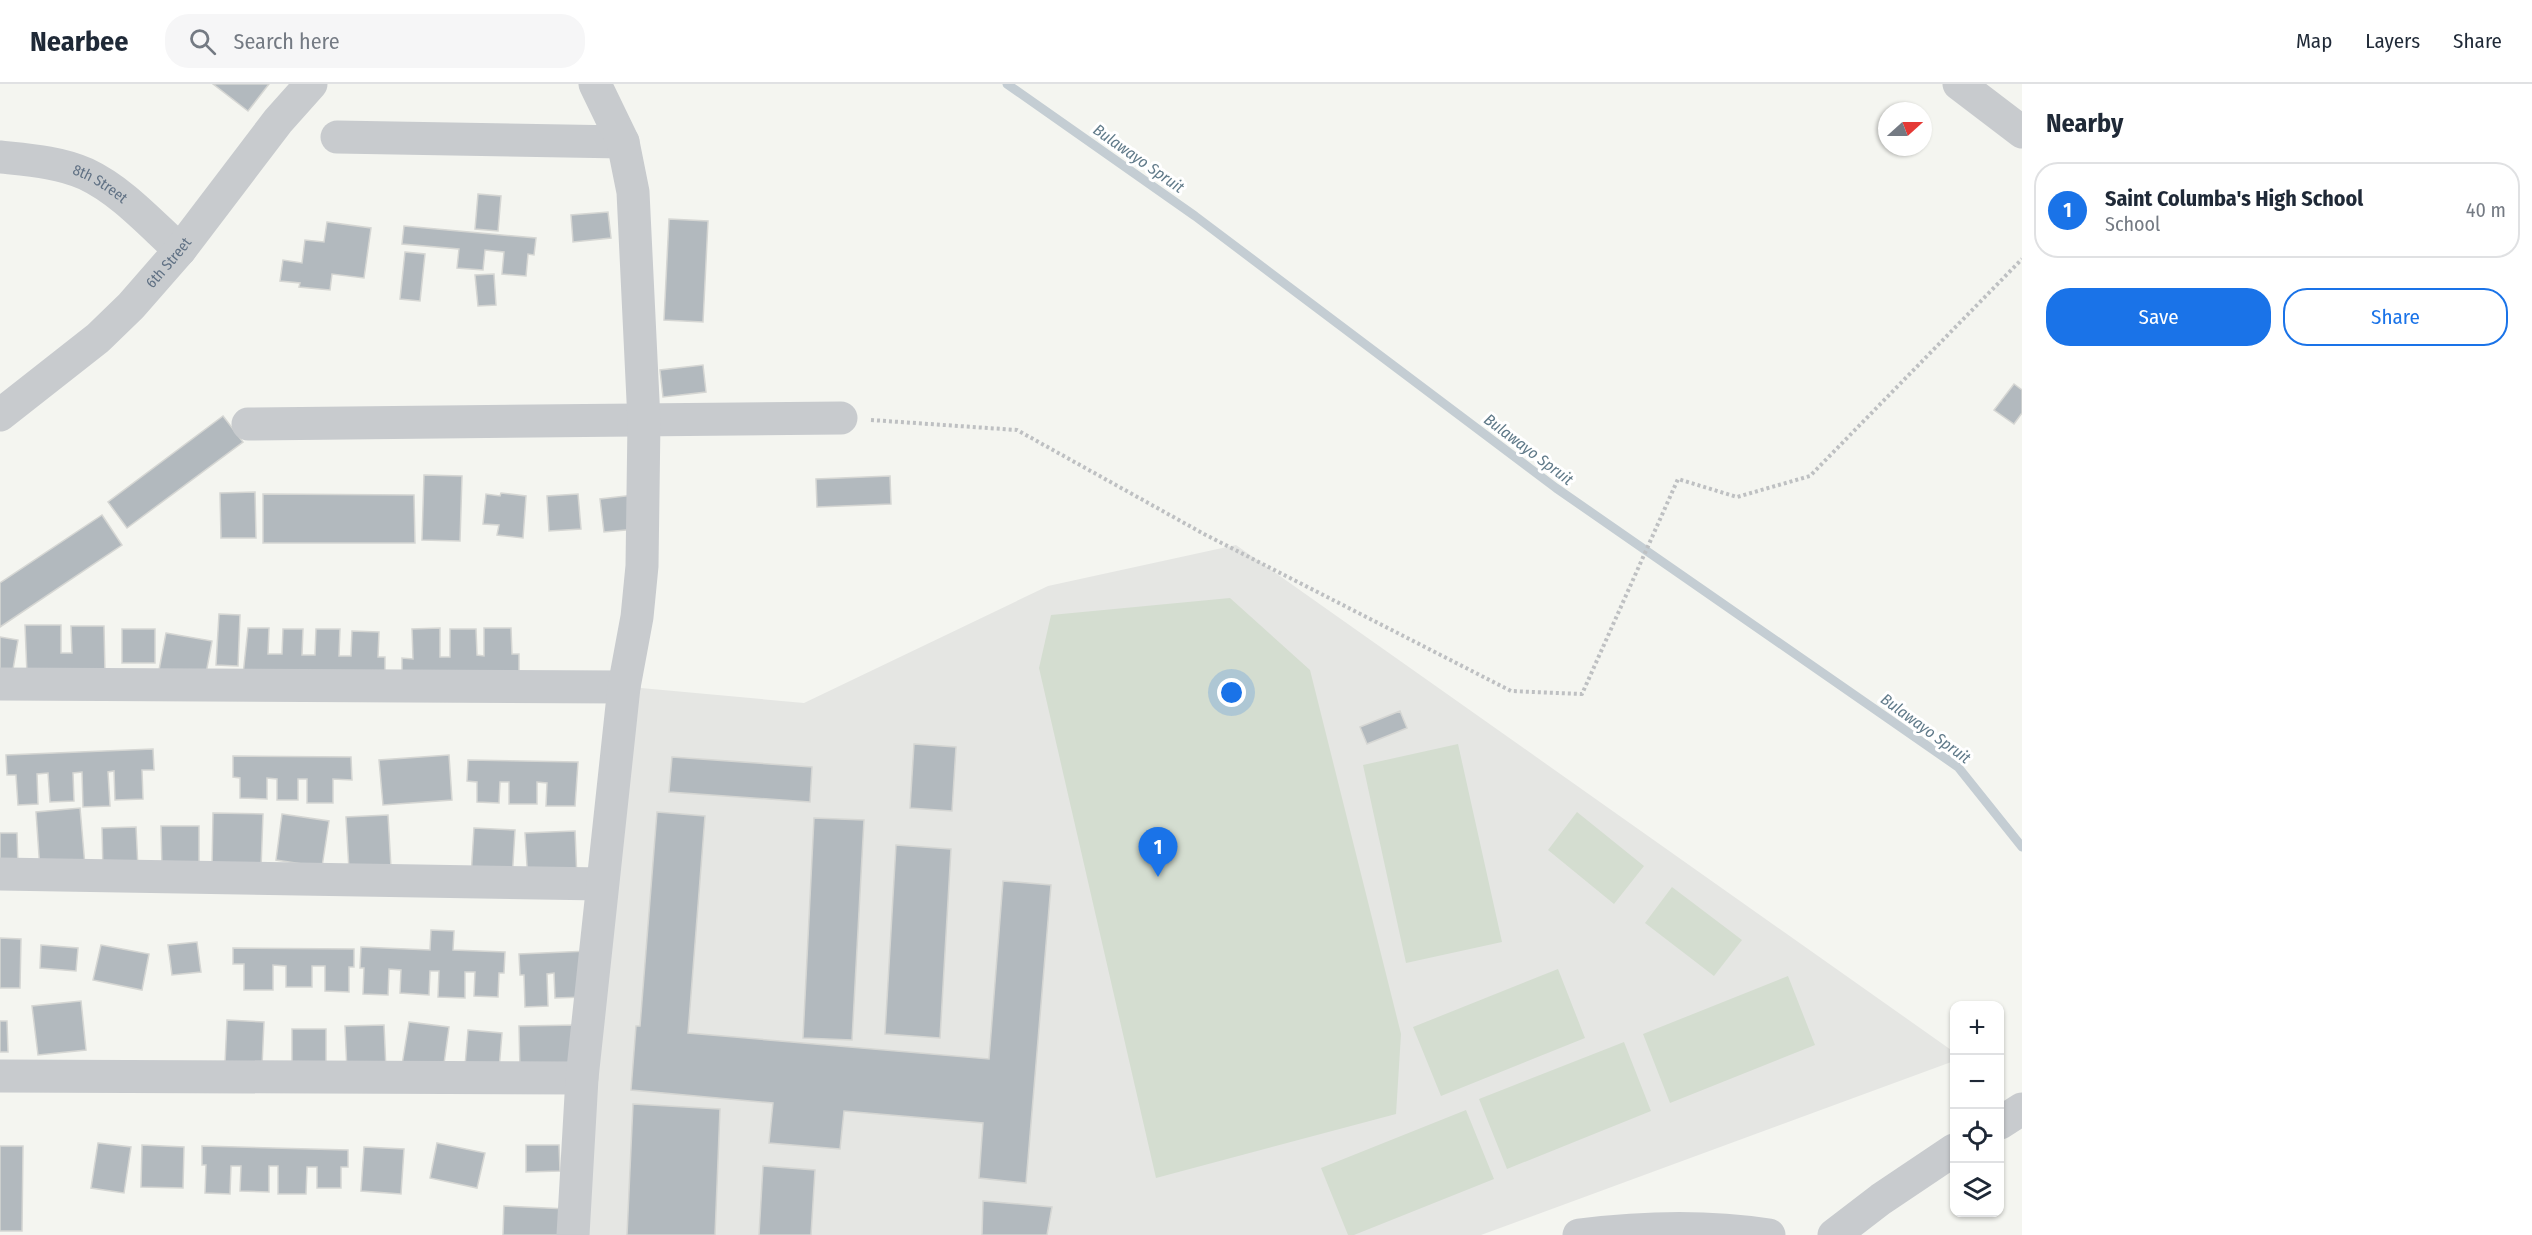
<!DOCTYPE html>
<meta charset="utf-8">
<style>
body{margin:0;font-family:"Fira Sans Condensed",sans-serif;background:#f6f6f7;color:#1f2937}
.controls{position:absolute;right:18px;bottom:18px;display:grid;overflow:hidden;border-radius:12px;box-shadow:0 2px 4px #0004}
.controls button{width:54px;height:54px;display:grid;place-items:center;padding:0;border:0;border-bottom:2px solid #e0e1e3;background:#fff;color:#1f2937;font:30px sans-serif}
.compass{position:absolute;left:1878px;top:18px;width:54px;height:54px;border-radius:50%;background:#fff;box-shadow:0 2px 4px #0004;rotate:69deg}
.you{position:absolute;left:1232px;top:609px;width:21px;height:21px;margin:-15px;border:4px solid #fff;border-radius:50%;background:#1a73e8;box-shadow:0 0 0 9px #1a73e833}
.badge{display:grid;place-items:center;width:39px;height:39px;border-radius:50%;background:#1a73e8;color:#fff;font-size:20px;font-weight:700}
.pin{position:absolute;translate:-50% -50px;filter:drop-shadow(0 2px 3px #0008)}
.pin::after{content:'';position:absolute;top:32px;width:21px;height:18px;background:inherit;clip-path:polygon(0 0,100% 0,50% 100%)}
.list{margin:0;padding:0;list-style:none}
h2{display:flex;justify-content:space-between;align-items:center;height:78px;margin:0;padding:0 24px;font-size:26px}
h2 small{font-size:20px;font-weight:400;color:#747a83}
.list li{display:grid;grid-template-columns:39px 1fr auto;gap:18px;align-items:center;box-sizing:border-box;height:96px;margin:0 12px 12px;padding:0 12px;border:2px solid #e0e1e3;border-radius:24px}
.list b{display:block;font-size:22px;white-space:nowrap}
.list p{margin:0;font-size:20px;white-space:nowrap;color:#747a83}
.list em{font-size:20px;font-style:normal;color:#747a83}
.actions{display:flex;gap:12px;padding:18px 24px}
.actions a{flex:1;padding:14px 0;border:2px solid #1a73e8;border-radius:24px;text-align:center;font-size:21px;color:#1a73e8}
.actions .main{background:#1a73e8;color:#fff}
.icon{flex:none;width:33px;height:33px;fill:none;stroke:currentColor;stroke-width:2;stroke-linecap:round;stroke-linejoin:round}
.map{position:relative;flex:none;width:2022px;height:1151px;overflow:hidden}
header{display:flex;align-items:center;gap:36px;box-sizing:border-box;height:84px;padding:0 30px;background:#fff;border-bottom:2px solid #e0e1e3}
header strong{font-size:28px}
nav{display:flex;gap:33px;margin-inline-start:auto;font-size:21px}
.search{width:420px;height:54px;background:#f6f6f7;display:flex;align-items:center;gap:15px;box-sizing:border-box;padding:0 21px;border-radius:24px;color:#747a83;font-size:22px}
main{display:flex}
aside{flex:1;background:#fff}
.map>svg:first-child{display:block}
.built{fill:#e5e6e3}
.green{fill:#d4ddd0}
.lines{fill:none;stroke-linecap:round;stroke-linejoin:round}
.stream{stroke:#c4cdd3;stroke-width:9}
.building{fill:#b2b9be;stroke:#d5d6d3;stroke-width:1.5}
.path{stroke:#bec0c2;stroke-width:4;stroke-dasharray:3 3;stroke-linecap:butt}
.minor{stroke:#c8cbce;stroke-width:33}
.labels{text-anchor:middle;stroke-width:6;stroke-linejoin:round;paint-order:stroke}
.street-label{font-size:15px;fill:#607184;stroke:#fff}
.water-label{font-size:16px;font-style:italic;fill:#607a89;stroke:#fff}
</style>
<header>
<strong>Nearbee</strong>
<div class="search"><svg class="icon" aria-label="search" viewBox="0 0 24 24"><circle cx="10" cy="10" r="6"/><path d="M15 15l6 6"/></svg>Search here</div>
<nav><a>Map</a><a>Layers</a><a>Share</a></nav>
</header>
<main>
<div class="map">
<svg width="2022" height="1151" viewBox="0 0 2022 1151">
<rect width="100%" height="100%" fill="#f4f5f0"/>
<!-- built -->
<path class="built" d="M 1236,461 L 1954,968 L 1954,977 L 1481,1151 L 579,1151 L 630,603 L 804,619 L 1048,502 Z"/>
<!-- green -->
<path class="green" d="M 1230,514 L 1310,586 L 1401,950 L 1396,1030 L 1156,1094 L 1039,584 L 1051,531 Z
M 1458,660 L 1502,858 L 1406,879 L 1363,681 Z
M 1577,728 L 1644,782 L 1614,820 L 1548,766 Z
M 1672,803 L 1742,856 L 1714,892 L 1645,839 Z
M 1558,885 L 1585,954 L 1441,1012 L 1413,943 Z
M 1788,892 L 1815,961 L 1670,1019 L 1643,950 Z
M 1624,958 L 1651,1027 L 1507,1085 L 1479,1015 Z
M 1466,1026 L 1494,1095 L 1354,1151 L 1348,1151 L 1321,1084 Z"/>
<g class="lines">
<!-- stream -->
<path class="stream" d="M 1007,0 L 1195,132 L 1556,404 L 1958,683 L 2022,763"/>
</g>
<!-- building -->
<path class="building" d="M 213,0 L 269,0 L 248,27 Z
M 478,110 L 501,112 L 498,147 L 475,145 Z
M 608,128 L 611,154 L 573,158 L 571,131 Z
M 669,135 L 708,137 L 703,238 L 664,236 Z
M 327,138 L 371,144 L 364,194 L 332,190 L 330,206 L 299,203 L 300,199 L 280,197 L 283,176 L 302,179 L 305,156 L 324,158 Z
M 404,142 L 536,154 L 534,171 L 528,170 L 526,192 L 502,190 L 504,168 L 485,166 L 483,186 L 457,184 L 459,165 L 402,160 Z
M 405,168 L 425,170 L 420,217 L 400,215 Z
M 494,190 L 496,221 L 478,222 L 475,191 Z
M 703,281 L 706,308 L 663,313 L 660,286 Z
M 2014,300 L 2022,306 L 2022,329 L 2014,340 L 1994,326 Z
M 223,332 L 243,358 L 127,444 L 108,418 Z
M 424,391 L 462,392 L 460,457 L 422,456 Z
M 890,392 L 891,420 L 817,423 L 816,395 Z
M 255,408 L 256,454 L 221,454 L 220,409 Z
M 501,409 L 526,412 L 523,454 L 497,451 L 499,441 L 483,440 L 486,410 L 500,412 Z
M 263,410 L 414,411 L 415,459 L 263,459 Z
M 578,410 L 581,445 L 549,447 L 547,412 Z
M 634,411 L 637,445 L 604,448 L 600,415 Z
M 102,431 L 122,461 L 0,543 L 0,499 Z
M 219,530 L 240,531 L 238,582 L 216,581 Z
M 25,541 L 61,541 L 61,569 L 72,569 L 71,542 L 104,542 L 105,590 L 27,590 Z
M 248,544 L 269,544 L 268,570 L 282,570 L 283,545 L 303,545 L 302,571 L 315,571 L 316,545 L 340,545 L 339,572 L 351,572 L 352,547 L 379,548 L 378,573 L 385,573 L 385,595 L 243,591 Z
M 440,544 L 440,573 L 450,573 L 450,545 L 476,545 L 477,571 L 484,572 L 484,544 L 511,544 L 512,570 L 519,570 L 519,592 L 402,593 L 402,574 L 413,575 L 412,545 Z
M 122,545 L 155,545 L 155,579 L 122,579 Z
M 166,549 L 212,557 L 205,595 L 159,586 Z
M 0,553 L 18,556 L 11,597 L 0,595 Z
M 1400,627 L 1407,644 L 1367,660 L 1360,643 Z
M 914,660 L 956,663 L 952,727 L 910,724 Z
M 153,665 L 154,686 L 142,686 L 143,715 L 115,716 L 114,687 L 108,688 L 110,722 L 83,723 L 82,688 L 73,689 L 74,717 L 50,718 L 48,689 L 37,690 L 38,720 L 18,721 L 16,691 L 7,691 L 6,671 Z
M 449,671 L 452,716 L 383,721 L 379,676 Z
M 233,672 L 351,673 L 352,696 L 333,695 L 333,719 L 307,719 L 307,695 L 298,695 L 298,716 L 277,716 L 277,695 L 267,694 L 267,715 L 240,714 L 240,694 L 233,693 Z
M 672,673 L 812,683 L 810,718 L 669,708 Z
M 468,676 L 578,678 L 575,722 L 546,722 L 547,699 L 537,698 L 537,720 L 509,720 L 509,698 L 500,698 L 499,719 L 477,718 L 477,698 L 467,697 Z
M 80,724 L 85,782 L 40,786 L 36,728 Z
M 657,728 L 705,732 L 688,949 L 989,975 L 1003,797 L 1051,801 L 1026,1099 L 979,1094 L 983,1039 L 844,1027 L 840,1065 L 769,1059 L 773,1019 L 631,1006 L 636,942 L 640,942 Z
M 213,729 L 263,730 L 261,785 L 212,783 Z
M 282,730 L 329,737 L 322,783 L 276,776 Z
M 388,731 L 391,784 L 349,786 L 346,733 Z
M 814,734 L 864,736 L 852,956 L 803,954 Z
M 161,742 L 199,742 L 199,784 L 162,785 Z
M 136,743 L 138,785 L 103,787 L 102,744 Z
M 474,744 L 515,746 L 512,796 L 471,793 Z
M 575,747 L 577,796 L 528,798 L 525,749 Z
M 0,749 L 17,749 L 18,784 L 0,785 Z
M 896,761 L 951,765 L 940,954 L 885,950 Z
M 431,846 L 454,847 L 453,866 L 505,868 L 504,889 L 499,889 L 498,913 L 474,912 L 475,888 L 465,888 L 465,914 L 438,913 L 439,887 L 430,887 L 429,911 L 400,909 L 401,886 L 389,885 L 388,911 L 363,910 L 364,884 L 360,884 L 361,863 L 430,866 Z
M 0,854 L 21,855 L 20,904 L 0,904 Z
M 197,858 L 201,888 L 172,891 L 168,861 Z
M 41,861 L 78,864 L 76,887 L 40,884 Z
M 101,861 L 149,870 L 142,906 L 93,896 Z
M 233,864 L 354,865 L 354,883 L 349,883 L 349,908 L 325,907 L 325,882 L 312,882 L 312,903 L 286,903 L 286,882 L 273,881 L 273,906 L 244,906 L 244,880 L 233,880 Z
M 589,867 L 584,913 L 555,914 L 554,889 L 547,890 L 548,922 L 525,923 L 524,891 L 520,891 L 519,870 Z
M 81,917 L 86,966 L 38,971 L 32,922 Z
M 227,936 L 264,938 L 262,982 L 225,980 Z
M 0,937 L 7,937 L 8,968 L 0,968 Z
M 409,938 L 449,943 L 443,987 L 402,981 Z
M 384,941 L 386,986 L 347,987 L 345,942 Z
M 577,941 L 578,986 L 520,987 L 519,942 Z
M 292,945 L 326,945 L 326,986 L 292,986 Z
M 468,946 L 502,949 L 499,985 L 465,982 Z
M 633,1020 L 720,1025 L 715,1151 L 627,1151 Z
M 98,1059 L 131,1063 L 124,1109 L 91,1104 Z
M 437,1059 L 485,1069 L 477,1104 L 430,1094 Z
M 142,1061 L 184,1063 L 183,1104 L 141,1103 Z
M 526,1061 L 559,1061 L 560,1087 L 526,1088 Z
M 0,1062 L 23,1062 L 22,1147 L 0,1147 Z
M 202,1062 L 348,1066 L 348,1083 L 341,1083 L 341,1104 L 317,1104 L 317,1083 L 307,1083 L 306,1110 L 278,1110 L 278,1082 L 269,1082 L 269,1108 L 240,1107 L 241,1082 L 231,1082 L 230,1110 L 205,1109 L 206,1081 L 202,1081 Z
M 364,1063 L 404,1065 L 401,1110 L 361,1107 Z
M 763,1082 L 815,1086 L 811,1151 L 759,1151 Z
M 983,1117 L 1052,1123 L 1047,1151 L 982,1151 Z
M 504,1122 L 568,1125 L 566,1151 L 503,1151 Z"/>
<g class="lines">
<!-- path -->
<path class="path" d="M 871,336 L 1017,346 L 1204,450 L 1511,607 L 1582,610 L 1678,395 L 1737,413 L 1810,392 L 2022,175"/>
<!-- minor -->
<g class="minor">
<path d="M 1959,0 L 2022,48"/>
<path d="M 337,53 L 623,58"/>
<path id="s1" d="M 0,73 C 29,76 60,78 86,90 C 122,107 151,140 180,166"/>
<path id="s2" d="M 0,331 L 98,254 L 131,222 L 180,166 L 278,37 L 311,0"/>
<path d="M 248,340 L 841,334"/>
<path d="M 0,600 L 624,603"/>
<path d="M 0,790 L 602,800"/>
<path d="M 0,992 L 582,994"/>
<path d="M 2000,1039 L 2022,1025"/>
<path d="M 573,1151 L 582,994 L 624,603 L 637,533 L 642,482 L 644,337 L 633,108 L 623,58 L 595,0"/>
<path d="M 1579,1151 C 1643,1143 1705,1141 1769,1151"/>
<path d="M 1834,1151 L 1881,1115 L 1954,1066"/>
</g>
</g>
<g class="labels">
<!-- street labels -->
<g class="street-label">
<text dy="5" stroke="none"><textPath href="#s1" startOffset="105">8th Street</textPath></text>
<text dy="5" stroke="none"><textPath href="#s2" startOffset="228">6th Street</textPath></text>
</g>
<!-- water labels -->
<g class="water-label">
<text transform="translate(1139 74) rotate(35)" y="6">Bulawayo Spruit</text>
<text transform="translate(1529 365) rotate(37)" y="6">Bulawayo Spruit</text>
<text transform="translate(1926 644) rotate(36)" y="6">Bulawayo Spruit</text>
</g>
</g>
</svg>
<div class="controls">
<button>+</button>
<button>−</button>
<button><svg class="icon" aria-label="locate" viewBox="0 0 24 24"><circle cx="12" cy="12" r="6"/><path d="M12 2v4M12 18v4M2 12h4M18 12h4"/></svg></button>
<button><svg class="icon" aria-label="layers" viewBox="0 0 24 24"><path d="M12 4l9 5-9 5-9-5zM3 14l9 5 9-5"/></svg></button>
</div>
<svg class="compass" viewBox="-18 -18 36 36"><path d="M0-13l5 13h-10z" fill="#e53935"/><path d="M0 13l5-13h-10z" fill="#747a83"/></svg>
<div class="you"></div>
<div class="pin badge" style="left:1158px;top:793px">1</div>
</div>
<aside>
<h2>Nearby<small></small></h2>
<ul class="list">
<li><span class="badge">1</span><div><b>Saint Columba's High School</b><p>School</p></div><em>40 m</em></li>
</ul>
<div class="actions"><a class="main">Save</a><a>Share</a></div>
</aside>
</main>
